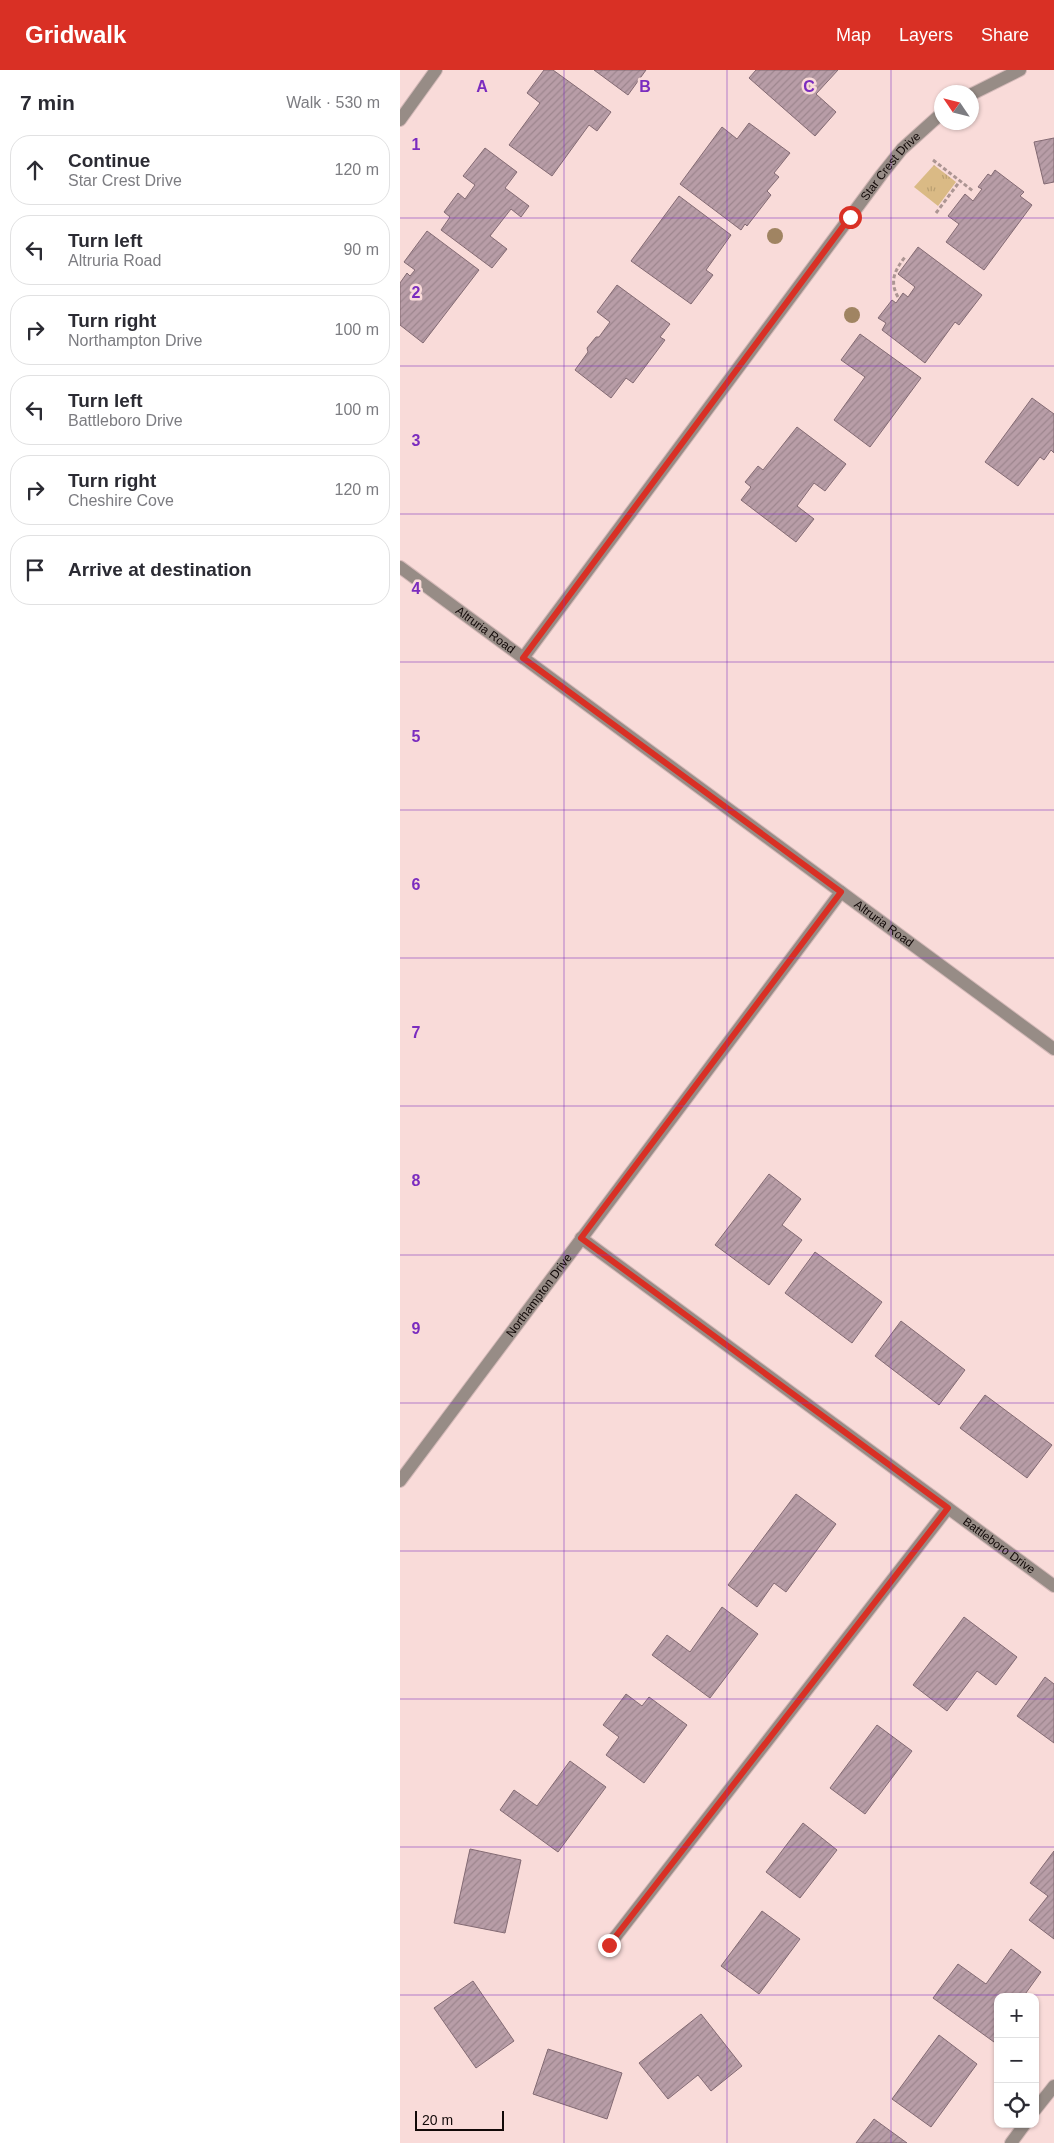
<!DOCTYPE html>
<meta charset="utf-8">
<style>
body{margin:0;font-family:Arial,sans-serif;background:#f7f7f7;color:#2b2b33}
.controls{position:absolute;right:15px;bottom:15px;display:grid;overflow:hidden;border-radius:10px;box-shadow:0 1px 4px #0004}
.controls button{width:45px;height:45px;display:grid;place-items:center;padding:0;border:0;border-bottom:1px solid #e1e1e2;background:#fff;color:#2b2b33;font:25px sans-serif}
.compass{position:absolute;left:534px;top:15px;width:45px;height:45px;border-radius:50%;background:#fff;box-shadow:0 1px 4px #0004;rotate:305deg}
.scale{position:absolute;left:15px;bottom:12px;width:89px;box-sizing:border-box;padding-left:5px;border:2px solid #120908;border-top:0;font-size:14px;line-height:18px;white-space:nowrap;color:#120908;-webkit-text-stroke:4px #f9dbd9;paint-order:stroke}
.stop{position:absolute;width:15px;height:15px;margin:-11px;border:4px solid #d93025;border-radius:50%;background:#fff}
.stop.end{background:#d93025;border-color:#fff;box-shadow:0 1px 5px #0008}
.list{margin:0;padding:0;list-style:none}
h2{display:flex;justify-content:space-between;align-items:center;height:65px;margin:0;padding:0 20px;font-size:21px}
h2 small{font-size:16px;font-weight:400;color:#7c7c81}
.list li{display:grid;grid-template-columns:32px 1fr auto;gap:15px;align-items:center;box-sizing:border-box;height:70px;margin:0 10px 10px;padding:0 10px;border:1px solid #e1e1e2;border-radius:20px}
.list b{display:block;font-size:19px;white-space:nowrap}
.list p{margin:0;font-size:16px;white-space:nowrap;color:#7c7c81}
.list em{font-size:16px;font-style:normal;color:#7c7c81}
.icon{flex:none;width:28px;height:28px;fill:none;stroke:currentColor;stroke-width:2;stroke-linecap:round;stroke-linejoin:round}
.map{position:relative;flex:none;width:654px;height:2073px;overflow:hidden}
header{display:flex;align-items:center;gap:30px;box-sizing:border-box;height:70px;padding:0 25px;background:#d93025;color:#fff}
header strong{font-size:24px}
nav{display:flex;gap:28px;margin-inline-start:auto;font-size:18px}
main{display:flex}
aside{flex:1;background:#fff}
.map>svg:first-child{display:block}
.grass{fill:url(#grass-tufts)}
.building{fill:url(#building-hatch);stroke:#836a73}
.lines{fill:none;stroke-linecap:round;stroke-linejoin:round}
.minor-casing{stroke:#d4b9b8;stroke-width:14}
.path{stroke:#ac9593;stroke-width:3;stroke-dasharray:4 2.5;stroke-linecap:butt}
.minor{stroke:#978c86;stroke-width:12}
.tree{fill:#a08462}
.route{stroke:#d93025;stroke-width:6}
.grid{fill:none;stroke:#7b2cbf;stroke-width:1;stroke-opacity:0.55}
.labels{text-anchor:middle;stroke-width:5;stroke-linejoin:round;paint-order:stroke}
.street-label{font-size:12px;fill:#120908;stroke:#f9dbd9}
.grid-label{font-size:16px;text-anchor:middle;font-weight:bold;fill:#7b2cbf;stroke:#f9dbd9;stroke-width:5;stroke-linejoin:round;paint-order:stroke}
</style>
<header>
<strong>Gridwalk</strong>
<nav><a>Map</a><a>Layers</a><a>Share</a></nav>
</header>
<main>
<aside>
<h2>7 min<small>Walk · 530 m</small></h2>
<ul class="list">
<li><svg class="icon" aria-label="ahead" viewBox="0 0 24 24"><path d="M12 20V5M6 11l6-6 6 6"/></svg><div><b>Continue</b><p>Star Crest Drive</p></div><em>120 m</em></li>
<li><svg class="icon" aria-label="left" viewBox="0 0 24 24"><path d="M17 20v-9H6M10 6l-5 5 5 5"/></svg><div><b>Turn left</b><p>Altruria Road</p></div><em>90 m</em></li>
<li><svg class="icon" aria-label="right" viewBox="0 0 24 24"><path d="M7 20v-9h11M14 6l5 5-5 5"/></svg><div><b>Turn right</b><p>Northampton Drive</p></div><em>100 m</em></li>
<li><svg class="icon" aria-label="left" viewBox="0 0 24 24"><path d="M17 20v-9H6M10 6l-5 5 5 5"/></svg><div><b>Turn left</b><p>Battleboro Drive</p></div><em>100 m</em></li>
<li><svg class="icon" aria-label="right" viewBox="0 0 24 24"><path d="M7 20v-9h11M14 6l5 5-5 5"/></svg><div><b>Turn right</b><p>Cheshire Cove</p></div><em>120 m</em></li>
<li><svg class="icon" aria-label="arrive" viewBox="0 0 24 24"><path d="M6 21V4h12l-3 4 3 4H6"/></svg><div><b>Arrive at destination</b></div></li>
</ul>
</aside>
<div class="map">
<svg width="654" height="2073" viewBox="0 0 654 2073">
<defs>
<pattern id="grass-tufts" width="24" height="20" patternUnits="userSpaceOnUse" patternTransform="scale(1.25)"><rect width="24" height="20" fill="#daba85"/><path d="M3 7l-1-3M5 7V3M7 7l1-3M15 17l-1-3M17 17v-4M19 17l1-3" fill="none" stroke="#ba9f71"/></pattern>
<pattern id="building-hatch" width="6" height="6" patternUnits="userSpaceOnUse" patternTransform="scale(1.25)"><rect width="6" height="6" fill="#b89da7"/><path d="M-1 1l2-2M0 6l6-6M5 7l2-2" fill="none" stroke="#9d868e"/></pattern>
</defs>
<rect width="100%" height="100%" fill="#f9dbd9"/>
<!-- grass -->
<path class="grass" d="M 534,95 L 556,112 L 538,136 L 514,117 Z"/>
<!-- building -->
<path class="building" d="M 144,0 L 153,0 L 211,42 L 197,61 L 189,55 L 152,106 L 109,75 L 140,33 L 127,23 Z
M 194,0 L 246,0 L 228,25 Z
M 356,0 L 438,0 L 416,24 L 436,42 L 415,66 L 349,8 Z
M 349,53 L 390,83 L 374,103 L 379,107 L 367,121 L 371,125 L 347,156 L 345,154 L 341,160 L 280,114 L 322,57 L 337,69 Z
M 654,68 L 654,112 L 644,114 L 634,72 Z
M 85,78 L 117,102 L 105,118 L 129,136 L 121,147 L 111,139 L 90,166 L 107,179 L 92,198 L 41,160 L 50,147 L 44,142 L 58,123 L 65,129 L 75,115 L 63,106 Z
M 595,100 L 624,122 L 620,126 L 632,135 L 584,200 L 546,172 L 559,154 L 548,146 L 565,124 L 573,131 L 582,119 L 578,117 L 588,104 L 591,106 Z
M 279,126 L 331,165 L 306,200 L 313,205 L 291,234 L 231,191 Z
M 27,161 L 79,200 L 23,273 L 0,255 L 0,213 L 7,203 L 10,206 L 15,200 L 4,192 Z
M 518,177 L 582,225 L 559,255 L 555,252 L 525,293 L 482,260 L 486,253 L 478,248 L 492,230 L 496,233 L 503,223 L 508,227 L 515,217 L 498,204 Z
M 217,215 L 270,254 L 260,267 L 265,270 L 233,313 L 226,308 L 211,328 L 175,300 L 188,282 L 187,278 L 196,267 L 199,267 L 210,252 L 197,242 Z
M 460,264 L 521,308 L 470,377 L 434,350 L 465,307 L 441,290 Z
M 632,328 L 654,344 L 654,383 L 651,380 L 644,390 L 640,387 L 618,416 L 585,392 Z
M 397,357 L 446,394 L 425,421 L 414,413 L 397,436 L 414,449 L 396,472 L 341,430 L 351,417 L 345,412 L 358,396 L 363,400 Z
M 369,1104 L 401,1129 L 382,1155 L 402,1170 L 369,1215 L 315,1175 Z
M 415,1182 L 482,1232 L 452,1273 L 385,1223 Z
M 501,1251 L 565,1300 L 539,1335 L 475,1286 Z
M 585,1325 L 652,1375 L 627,1408 L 560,1358 Z
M 396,1424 L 436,1454 L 386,1522 L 374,1513 L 357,1537 L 328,1515 Z
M 322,1537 L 358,1564 L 310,1628 L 252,1585 L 267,1565 L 290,1582 Z
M 564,1547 L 617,1587 L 596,1615 L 577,1601 L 547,1641 L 513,1615 Z
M 645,1607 L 654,1614 L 654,1673 L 617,1646 Z
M 226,1624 L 242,1636 L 249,1627 L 287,1655 L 244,1713 L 206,1685 L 219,1667 L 203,1655 Z
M 477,1655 L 512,1681 L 465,1744 L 430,1718 Z
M 170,1691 L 206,1717 L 158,1782 L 100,1740 L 114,1720 L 137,1736 Z
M 403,1753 L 437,1780 L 400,1828 L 366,1802 Z
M 70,1779 L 121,1790 L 105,1863 L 54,1853 Z
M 654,1781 L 654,1869 L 629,1850 L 648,1826 L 630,1813 Z
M 362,1841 L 400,1869 L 359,1924 L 321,1896 Z
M 611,1879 L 641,1902 L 623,1927 L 598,1927 L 598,1967 L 594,1972 L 533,1928 L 558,1894 L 586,1914 Z
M 73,1911 L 114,1971 L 76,1998 L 34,1938 Z
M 301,1944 L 342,1996 L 311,2021 L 298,2005 L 268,2029 L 239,1993 Z
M 539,1965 L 577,1994 L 531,2057 L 492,2029 Z
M 148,1979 L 222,2003 L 207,2049 L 133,2024 Z
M 474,2049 L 507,2073 L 456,2073 Z"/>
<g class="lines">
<defs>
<g id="minor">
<path d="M 572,24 L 620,0"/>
<path d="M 0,50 L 36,0"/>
<path id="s1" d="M 0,497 L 654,979"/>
<path id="s2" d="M 123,588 L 482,104 L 502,79 L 542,43"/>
<path id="s3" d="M 181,1168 L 654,1516"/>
<path id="s4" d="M 0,1411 L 441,822"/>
<path d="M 209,1875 L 548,1438"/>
<path d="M 635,2040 L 654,2016"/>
<path d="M 611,2073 L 625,2054"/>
</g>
</defs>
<!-- minor casing -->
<use href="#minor" class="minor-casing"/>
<!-- path -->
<path class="path" d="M 533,90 L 573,121
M 536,143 L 560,111
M 498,227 C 489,211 495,200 505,187"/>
<!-- minor -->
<use href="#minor" class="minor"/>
</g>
<!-- trees -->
<g class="tree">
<circle cx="375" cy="166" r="8"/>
<circle cx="452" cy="245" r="8"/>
</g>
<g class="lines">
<!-- route -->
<path class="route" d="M 209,1875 L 548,1438 L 181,1168 L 441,822 L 123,588 L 450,147"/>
</g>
<!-- grid -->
<path class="grid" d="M 164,0 L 164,2073M 327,0 L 327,2073M 491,0 L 491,2073M 0,148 L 654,148M 0,296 L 654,296M 0,444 L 654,444M 0,592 L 654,592M 0,740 L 654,740M 0,888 L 654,888M 0,1036 L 654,1036M 0,1185 L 654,1185M 0,1333 L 654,1333M 0,1481 L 654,1481M 0,1629 L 654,1629M 0,1777 L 654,1777M 0,1925 L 654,1925"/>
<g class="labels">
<!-- street labels -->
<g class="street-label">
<text dy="4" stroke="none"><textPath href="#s2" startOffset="614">Star Crest Drive</textPath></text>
<text dy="4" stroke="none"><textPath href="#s1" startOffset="106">Altruria Road</textPath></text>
<text dy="4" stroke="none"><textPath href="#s1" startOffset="601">Altruria Road</textPath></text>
<text dy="4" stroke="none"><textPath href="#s4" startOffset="232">Northampton Drive</textPath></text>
<text dy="4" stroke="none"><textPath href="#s3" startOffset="519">Battleboro Drive</textPath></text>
</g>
</g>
<g class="grid-label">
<text x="82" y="22">A</text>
<text x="245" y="22">B</text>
<text x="409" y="22">C</text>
<text x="16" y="80">1</text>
<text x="16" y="228">2</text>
<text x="16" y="376">3</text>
<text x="16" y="524">4</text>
<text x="16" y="672">5</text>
<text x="16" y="820">6</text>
<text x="16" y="968">7</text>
<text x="16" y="1116">8</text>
<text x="16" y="1264">9</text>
</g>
</svg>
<div class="controls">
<button>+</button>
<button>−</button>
<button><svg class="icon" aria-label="locate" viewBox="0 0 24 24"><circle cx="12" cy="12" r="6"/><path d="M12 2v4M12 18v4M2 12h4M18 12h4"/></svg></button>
</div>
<svg class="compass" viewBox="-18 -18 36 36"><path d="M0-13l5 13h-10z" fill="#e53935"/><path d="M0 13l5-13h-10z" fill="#7c7c81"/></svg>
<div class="scale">20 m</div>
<div class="stop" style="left:450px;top:147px"></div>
<div class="stop end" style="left:209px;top:1875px"></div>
</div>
</main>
